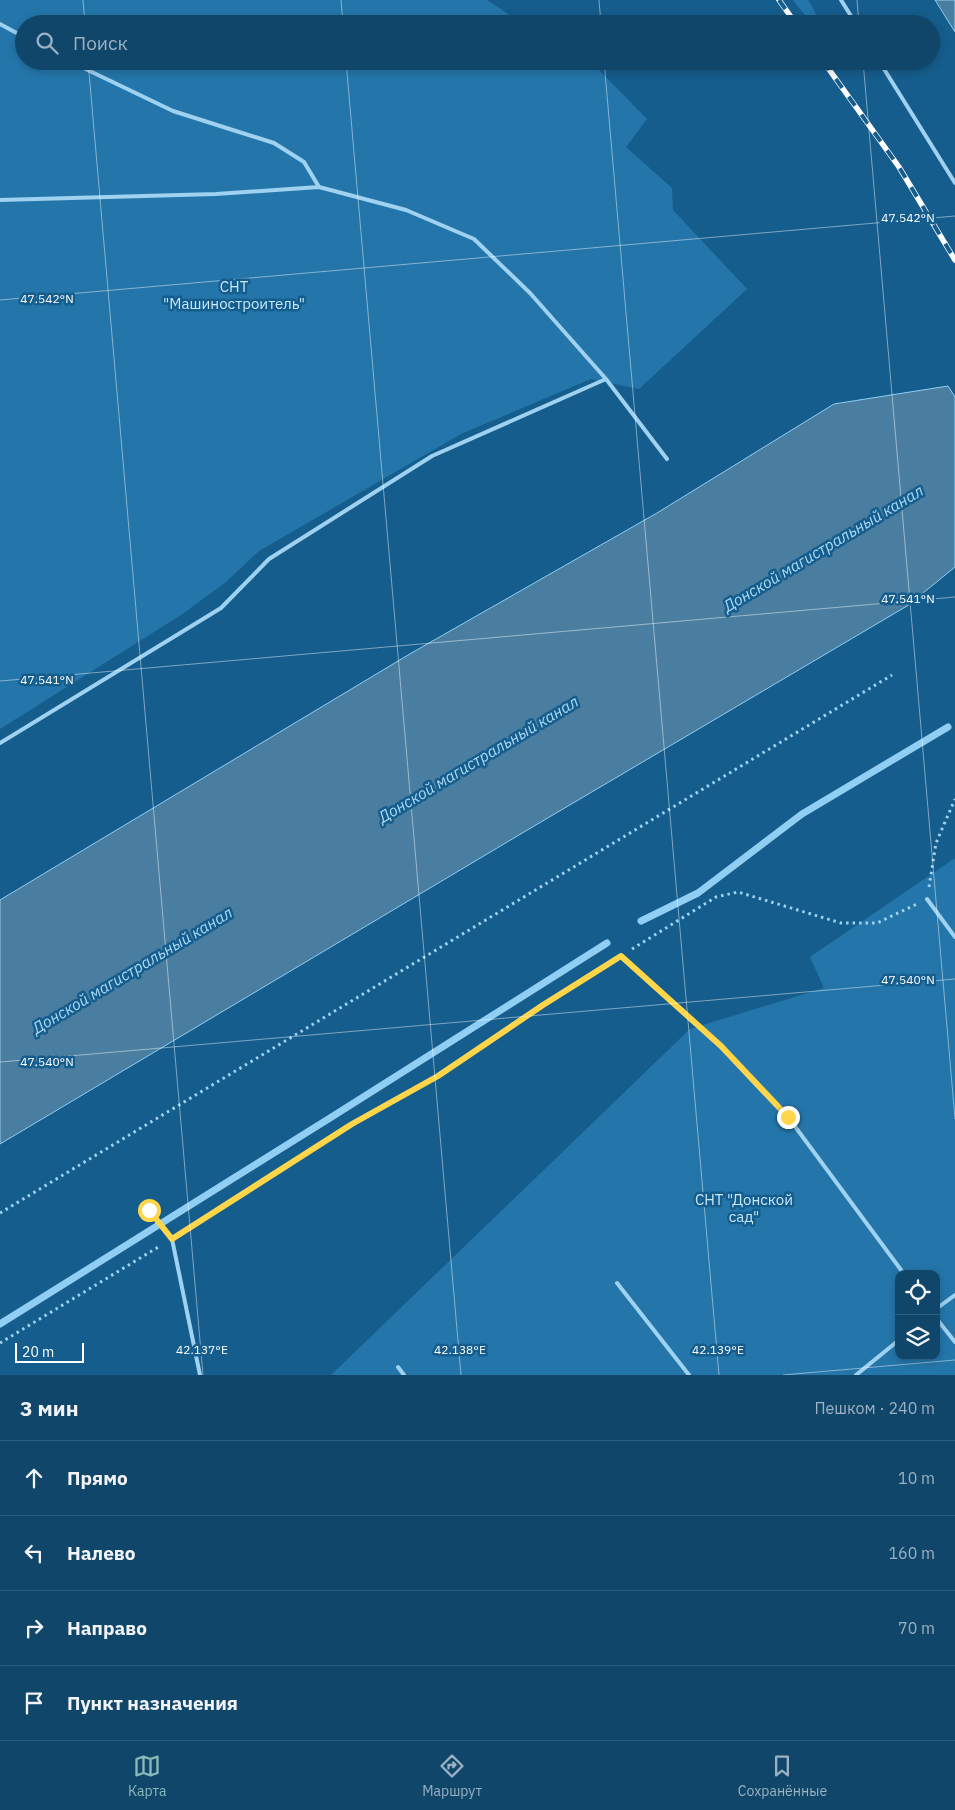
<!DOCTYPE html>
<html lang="ru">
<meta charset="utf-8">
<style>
body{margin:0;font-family:"IBM Plex Sans",sans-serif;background:#194d70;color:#f1f3f6}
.controls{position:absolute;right:15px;bottom:15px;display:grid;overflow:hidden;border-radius:10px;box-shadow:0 2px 8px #0003}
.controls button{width:45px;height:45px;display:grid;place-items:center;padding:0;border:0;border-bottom:1px solid #305e7e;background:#10466a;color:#f1f3f6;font:25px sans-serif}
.scale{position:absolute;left:15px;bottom:12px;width:69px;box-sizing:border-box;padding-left:5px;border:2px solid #fff;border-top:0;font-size:14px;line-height:18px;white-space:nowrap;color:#fff;-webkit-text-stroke:4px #155d8d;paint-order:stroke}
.stop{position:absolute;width:15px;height:15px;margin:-11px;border:4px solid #ffd54a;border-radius:50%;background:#fff}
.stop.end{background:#ffd54a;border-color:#fff;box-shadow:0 1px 5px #0008}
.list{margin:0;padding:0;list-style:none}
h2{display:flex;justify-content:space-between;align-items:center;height:65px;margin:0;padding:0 20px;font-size:21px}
h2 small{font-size:16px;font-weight:400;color:#9cb1c1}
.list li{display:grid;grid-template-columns:32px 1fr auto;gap:15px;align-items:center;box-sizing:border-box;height:75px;padding:0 20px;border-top:1px solid #305e7e}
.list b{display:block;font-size:19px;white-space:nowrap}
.list em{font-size:16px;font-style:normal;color:#9cb1c1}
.icon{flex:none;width:28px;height:28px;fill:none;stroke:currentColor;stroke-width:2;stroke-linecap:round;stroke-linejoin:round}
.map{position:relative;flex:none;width:955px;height:1375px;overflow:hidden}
.search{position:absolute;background:#10466a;box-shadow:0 2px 8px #0003;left:15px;right:15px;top:15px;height:55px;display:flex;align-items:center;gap:12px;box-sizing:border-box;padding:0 18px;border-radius:28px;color:#9cb1c1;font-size:19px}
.sheet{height:365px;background:#10466a}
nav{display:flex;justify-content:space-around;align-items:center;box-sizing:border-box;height:70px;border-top:1px solid #305e7e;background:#10466a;font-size:14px;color:#9cb1c1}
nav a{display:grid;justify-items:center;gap:2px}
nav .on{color:#8bbbb9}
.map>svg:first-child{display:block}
.green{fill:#2476aa;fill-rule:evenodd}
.water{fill:#4a7ea1;stroke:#91cef3}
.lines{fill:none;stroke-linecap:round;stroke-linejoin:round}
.stream{stroke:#91cef3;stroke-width:7}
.path{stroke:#9fd1f0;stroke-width:3;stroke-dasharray:2.5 4;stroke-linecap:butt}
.lane{stroke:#9fd1f0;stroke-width:4}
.rail-casing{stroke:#fff;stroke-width:5.5}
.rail{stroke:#155d8d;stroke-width:4;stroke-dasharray:11;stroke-linecap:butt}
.route{stroke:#ffd54a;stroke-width:6}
.ticks{fill:none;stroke:#fff;stroke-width:1;stroke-opacity:0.45}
.labels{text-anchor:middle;stroke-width:5;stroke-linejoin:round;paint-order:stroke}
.park-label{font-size:15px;fill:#c6e7fc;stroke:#155d8d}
.water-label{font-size:16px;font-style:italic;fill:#abdaf7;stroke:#155d8d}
.ticks-label{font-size:12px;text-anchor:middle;fill:#fff;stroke:#155d8d;stroke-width:5;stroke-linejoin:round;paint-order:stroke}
</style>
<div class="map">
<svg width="955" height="1375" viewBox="0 0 955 1375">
<rect width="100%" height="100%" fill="#155d8d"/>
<!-- green -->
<path class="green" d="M 0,0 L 487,0 L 523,24 L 24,24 L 24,61 L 590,61 L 647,119 L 626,147 L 672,188 L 673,210 L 747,289 L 639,389 L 591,379 L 461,434 L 259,551 L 226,582 L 181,615 L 0,729 Z
M 793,0 L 808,0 L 822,24 L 812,24 Z
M 955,858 L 955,1375 L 331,1375 L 690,1029 L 824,988 L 810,957 ZM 899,1274 L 936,1274 L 936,1356 L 899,1356 Z"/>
<!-- water -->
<path class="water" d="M 935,0 L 955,0 L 955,32 Z
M 948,386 L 955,397 L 955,567 L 907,606 L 524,832 L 0,1144 L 0,900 L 408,655 L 657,513 L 834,404 Z"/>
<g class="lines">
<!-- stream -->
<path class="stream" d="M 641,921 L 698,893 L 802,814 L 948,727
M 0,1324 L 330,1118 L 607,943"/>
<!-- path -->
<path class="path" d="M 929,887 L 936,843 L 955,799
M 632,949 L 716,897 L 738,892 L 841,923 L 877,923 L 917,904
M 149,1210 L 164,1229
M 0,1213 L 892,675
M 182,1232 L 352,1124 L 438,1076 L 543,1005 L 610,963
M 0,1343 L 160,1246"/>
<!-- lane -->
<path class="lane" d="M 841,0 L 856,24
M 0,24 L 24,37
M 69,61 L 173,111 L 274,143 L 304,162 L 319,187 L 406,210 L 474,239 L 530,293 L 606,379 L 667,459
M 879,61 L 955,183
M 0,200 L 216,194 L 319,187
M 0,743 L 221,608 L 269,559 L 432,456 L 606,379
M 927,899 L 955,937
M 621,956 L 721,1046 L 788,1117 L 904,1274
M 172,1239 L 200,1375
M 617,1283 L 689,1375
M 936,1309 L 955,1295
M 936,1318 L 955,1342
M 398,1367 L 404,1375
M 856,1375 L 899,1340"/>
<defs>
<path id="rail" d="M 779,0 L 796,24
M 823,61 L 899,167 L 955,260"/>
</defs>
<!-- rail casing -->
<use href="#rail" class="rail-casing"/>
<!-- rail -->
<use href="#rail" class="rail"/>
</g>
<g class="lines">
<!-- route -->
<path class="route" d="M 149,1210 L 172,1239 L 352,1124 L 438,1076 L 543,1005 L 621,956 L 721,1046 L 788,1117"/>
</g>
<!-- ticks -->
<path class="ticks" d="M 83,0 L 85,24M 341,0 L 343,24M 599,0 L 601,24M 857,0 L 859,24M 88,61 L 203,1375M 346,61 L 461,1375M 604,61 L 719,1375M 863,61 L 955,1119M 0,300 L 955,216M 0,681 L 955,597M 0,1062 L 955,979M 783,1375 L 955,1360"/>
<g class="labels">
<!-- park labels -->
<g class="park-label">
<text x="234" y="292">СНТ<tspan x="234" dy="17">"Машиностроитель"</tspan></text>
<text x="744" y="1205">СНТ "Донской<tspan x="744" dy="17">сад"</tspan></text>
</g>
<!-- water labels -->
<g class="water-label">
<text transform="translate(823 548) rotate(-31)" y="6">Донской магистральный канал</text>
<text transform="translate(478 759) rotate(-31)" y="6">Донской магистральный канал</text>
<text transform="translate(132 970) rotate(-31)" y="6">Донской магистральный канал</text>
</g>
</g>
<g class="ticks-label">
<text x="908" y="222">47.542°N</text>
<text x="47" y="303">47.542°N</text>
<text x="908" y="603">47.541°N</text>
<text x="47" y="684">47.541°N</text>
<text x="908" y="984">47.540°N</text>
<text x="47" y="1066">47.540°N</text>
<text x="202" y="1354">42.137°E</text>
<text x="460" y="1354">42.138°E</text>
<text x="718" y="1354">42.139°E</text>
</g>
</svg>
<div class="controls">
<button><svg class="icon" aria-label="locate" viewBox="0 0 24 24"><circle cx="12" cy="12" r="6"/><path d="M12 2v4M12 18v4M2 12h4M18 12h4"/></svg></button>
<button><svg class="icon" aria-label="layers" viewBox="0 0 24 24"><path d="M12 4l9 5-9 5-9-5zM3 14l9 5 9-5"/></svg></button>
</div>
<div class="scale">20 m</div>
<div class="stop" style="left:149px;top:1210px"></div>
<div class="stop end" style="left:788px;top:1117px"></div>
<div class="search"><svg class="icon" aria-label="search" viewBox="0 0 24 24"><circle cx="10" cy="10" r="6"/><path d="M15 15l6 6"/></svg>Поиск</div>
</div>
<section class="sheet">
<h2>3 мин<small>Пешком · 240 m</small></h2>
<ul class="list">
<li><svg class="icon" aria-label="ahead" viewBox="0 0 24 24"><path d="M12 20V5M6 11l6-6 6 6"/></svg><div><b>Прямо</b></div><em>10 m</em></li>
<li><svg class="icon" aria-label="left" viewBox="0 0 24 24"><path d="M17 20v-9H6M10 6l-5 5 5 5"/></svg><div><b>Налево</b></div><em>160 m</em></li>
<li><svg class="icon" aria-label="right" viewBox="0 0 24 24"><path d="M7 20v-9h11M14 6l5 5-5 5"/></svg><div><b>Направо</b></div><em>70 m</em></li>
<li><svg class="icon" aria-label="arrive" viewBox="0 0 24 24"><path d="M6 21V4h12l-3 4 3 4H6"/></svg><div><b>Пункт назначения</b></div></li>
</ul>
</section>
<nav>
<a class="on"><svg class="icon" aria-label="map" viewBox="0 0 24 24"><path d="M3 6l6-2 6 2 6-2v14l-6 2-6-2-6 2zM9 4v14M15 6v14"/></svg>Карта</a>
<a><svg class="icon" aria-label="directions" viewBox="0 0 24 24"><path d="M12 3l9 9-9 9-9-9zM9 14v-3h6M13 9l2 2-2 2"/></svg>Маршрут</a>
<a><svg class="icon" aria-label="saved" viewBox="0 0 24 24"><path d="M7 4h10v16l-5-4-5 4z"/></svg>Сохранённые</a>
</nav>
